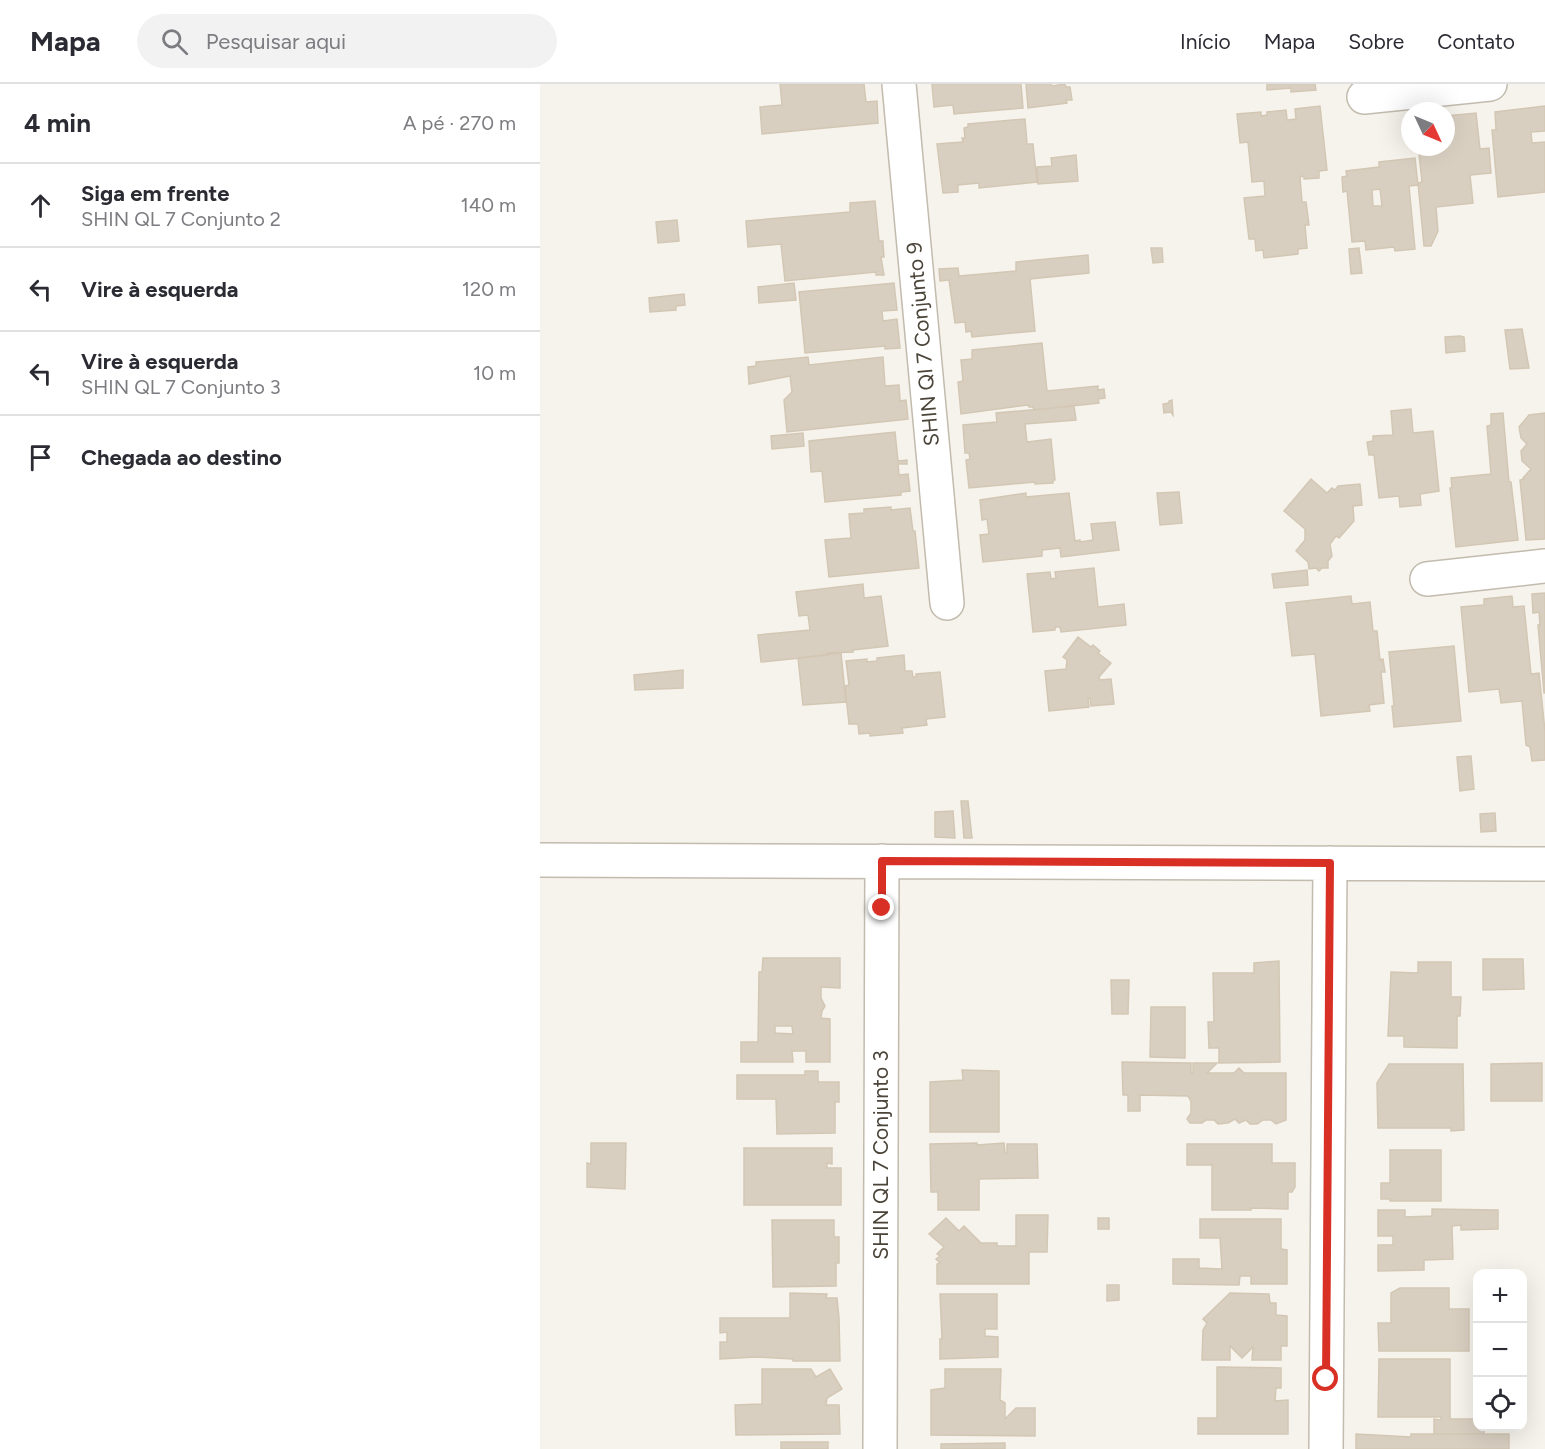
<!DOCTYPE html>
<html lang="pt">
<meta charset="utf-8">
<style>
body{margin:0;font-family:Figtree,sans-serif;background:#f2f2f3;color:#2b2b33}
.controls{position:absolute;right:18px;bottom:18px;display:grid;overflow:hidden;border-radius:12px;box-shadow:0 6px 24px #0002}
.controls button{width:54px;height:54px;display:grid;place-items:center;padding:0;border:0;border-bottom:2px solid #e1e1e2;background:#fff;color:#2b2b33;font:30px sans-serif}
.compass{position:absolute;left:861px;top:18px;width:54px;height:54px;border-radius:50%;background:#fff;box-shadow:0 6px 24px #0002;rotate:134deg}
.stop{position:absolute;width:18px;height:18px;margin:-14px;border:4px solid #d93025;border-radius:50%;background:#fff}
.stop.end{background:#d93025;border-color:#fff;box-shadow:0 2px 6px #0008}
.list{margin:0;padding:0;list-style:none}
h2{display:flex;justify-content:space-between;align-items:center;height:78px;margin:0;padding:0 24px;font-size:26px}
h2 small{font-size:20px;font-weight:400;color:#7c7c81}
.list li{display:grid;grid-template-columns:39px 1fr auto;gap:18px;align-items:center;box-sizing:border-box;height:84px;padding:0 24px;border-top:2px solid #e1e1e2}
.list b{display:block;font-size:22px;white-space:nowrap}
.list p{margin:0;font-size:20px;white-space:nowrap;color:#7c7c81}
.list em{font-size:20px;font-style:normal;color:#7c7c81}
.icon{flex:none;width:33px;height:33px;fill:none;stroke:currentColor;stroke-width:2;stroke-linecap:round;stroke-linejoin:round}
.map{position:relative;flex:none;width:1005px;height:1365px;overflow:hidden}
header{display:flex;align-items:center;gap:36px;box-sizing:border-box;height:84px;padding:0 30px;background:#fff;border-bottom:2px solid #e1e1e2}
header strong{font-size:28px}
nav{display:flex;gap:33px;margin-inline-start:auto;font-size:21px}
.search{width:420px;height:54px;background:#f2f2f3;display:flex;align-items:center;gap:15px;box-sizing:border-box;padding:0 21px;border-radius:33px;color:#7c7c81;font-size:22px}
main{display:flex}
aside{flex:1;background:#fff}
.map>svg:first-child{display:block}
.building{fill:#d8cfc1;stroke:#d3c7b4;stroke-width:1.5;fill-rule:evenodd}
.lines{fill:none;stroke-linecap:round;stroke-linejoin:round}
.minor-casing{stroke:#c2bbae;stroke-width:36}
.minor{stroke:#fff;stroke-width:33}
.route{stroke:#d93025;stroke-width:8}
.labels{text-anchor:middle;stroke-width:4.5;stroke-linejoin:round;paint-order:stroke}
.street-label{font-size:21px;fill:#4b4439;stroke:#fff}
</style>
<header>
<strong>Mapa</strong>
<div class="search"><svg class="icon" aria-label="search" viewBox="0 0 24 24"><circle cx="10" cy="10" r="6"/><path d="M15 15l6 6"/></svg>Pesquisar aqui</div>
<nav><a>Início</a><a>Mapa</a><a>Sobre</a><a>Contato</a></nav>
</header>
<main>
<aside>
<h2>4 min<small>A pé · 270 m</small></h2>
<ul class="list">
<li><svg class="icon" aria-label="ahead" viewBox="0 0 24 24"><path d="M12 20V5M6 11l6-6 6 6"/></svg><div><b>Siga em frente</b><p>SHIN QL 7 Conjunto 2</p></div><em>140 m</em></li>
<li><svg class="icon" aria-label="left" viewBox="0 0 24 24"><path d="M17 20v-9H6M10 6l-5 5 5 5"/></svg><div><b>Vire à esquerda</b></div><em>120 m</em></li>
<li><svg class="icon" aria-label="left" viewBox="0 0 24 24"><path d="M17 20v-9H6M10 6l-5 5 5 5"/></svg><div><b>Vire à esquerda</b><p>SHIN QL 7 Conjunto 3</p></div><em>10 m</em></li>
<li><svg class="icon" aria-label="arrive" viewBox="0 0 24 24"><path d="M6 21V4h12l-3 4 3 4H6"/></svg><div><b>Chegada ao destino</b></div></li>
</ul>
</aside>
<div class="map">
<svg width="1005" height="1365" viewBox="0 0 1005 1365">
<rect width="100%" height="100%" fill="#f6f3ec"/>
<!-- building -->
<path class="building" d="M 240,0 L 324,0 L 326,18 L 337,17 L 338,39 L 222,50 L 220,23 L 242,21 Z
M 392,0 L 481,0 L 483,24 L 414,30 L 413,21 L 394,23 Z
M 486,0 L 511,0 L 512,2 L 525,0 L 526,3 L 530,3 L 532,16 L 526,16 L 527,19 L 488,24 Z
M 727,0 L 775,0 L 776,6 L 751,8 L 751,4 L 727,6 Z
M 780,22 L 787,86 L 779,87 L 779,94 L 764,95 L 764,92 L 760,93 L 762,118 L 766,118 L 769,141 L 765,141 L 767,164 L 758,165 L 758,170 L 724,174 L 723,166 L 716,167 L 715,155 L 709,155 L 704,114 L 725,112 L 724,97 L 712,98 L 708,58 L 700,59 L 697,30 L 721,28 L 721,32 L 727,31 L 727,28 L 746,26 L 747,36 L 756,35 L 755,25 Z
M 1005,22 L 1005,47 L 991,48 L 992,59 L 1005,58 L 1005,108 L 958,113 L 952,46 L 956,46 L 955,28 Z
M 936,29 L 940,65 L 949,64 L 951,89 L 930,91 L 933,119 L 896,123 L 898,147 L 891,162 L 884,162 L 878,99 L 882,98 L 879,70 L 881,70 L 880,63 L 906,63 L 906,32 Z
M 485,35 L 487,60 L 493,60 L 497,98 L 439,104 L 439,99 L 418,101 L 418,108 L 403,109 L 397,60 L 423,58 L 422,54 L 425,54 L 424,44 L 428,43 L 428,40 Z
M 536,71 L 538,97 L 498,100 L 497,83 L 512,82 L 511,74 Z
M 875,74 L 878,101 L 869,102 L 875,165 L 855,167 L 854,163 L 826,166 L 825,157 L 812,158 L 807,107 L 803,108 L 802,93 L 807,92 L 806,87 L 839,83 L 839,78 ZM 840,105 L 842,122 L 833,122 L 832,106 Z
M 335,117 L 339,157 L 343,157 L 343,160 L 344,173 L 341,173 L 344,191 L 336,191 L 336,188 L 245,197 L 241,160 L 208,163 L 206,137 L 310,128 L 310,119 Z
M 137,136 L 139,157 L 118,159 L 116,138 Z
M 611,164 L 622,164 L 623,178 L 613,179 Z
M 819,164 L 822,189 L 811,190 L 809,165 Z
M 548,171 L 549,189 L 490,195 L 495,247 L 432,253 L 431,247 L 426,248 L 425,238 L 415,239 L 409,196 L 400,197 L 399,185 L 418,184 L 419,192 L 476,187 L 476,178 Z
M 254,199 L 256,216 L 219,219 L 218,203 Z
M 354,199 L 357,226 L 342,227 L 343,237 L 357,235 L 360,264 L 345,265 L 345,262 L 265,269 L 259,208 Z
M 144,210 L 145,221 L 136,222 L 136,226 L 110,228 L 109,214 Z
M 982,245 L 989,284 L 970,285 L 965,246 Z
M 920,252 L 924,253 L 925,267 L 906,269 L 905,253 Z
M 502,259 L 507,307 L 558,302 L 558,306 L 564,305 L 565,314 L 558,315 L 559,319 L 494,326 L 493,323 L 489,323 L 488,321 L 421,330 L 418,298 L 423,297 L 421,276 L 432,275 L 432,266 Z
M 268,273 L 269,281 L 343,273 L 345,302 L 359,301 L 360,317 L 366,316 L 368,335 L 247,348 L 244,316 L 252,308 L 250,292 L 209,300 L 208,283 L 216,282 L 216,278 Z
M 632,316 L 633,331 L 631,328 L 624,329 L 623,320 L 629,319 L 629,317 Z
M 534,322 L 536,336 L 485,340 L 487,358 L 511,355 L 515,396 L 513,396 L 513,399 L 495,400 L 495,398 L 429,404 L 426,376 L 430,375 L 429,369 L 425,369 L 423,341 L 457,338 L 456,329 Z
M 871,325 L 873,349 L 893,347 L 899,407 L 880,410 L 881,421 L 860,423 L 859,412 L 839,414 L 834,371 L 829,371 L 827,358 L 833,357 L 833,352 L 853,351 L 851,327 Z
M 963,329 L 969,398 L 971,398 L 978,456 L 916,463 L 910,404 L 912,404 L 911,394 L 951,390 L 947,342 L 951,341 L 951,330 Z
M 1005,329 L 1005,455 L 986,456 L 980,396 L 984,395 L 983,394 L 991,385 L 982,377 L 981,367 L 987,360 L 981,354 L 979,343 L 989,331 Z
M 355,348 L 358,377 L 367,376 L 367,380 L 358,380 L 359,391 L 368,390 L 370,407 L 361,408 L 361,411 L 285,418 L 282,387 L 271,388 L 269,357 Z
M 263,349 L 264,362 L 232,365 L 231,352 Z
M 771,395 L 787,409 L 792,404 L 795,406 L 798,402 L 820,400 L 822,421 L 813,422 L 814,437 L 799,454 L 796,452 L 790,460 L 792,472 L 788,477 L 788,484 L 782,484 L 779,487 L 776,484 L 769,485 L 768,478 L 756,467 L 765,456 L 765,445 L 744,427 Z
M 639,408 L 642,439 L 620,441 L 617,409 Z
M 486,409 L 486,413 L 529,409 L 535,457 L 540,456 L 540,458 L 553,456 L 551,440 L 575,438 L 579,466 L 521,473 L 520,464 L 502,466 L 502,472 L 443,478 L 440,451 L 449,450 L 447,435 L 442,436 L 440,416 Z
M 351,423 L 351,426 L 370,424 L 373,447 L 375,447 L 379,484 L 289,493 L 285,456 L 311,454 L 309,430 L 324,429 L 324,425 Z
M 554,484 L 558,523 L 584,520 L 586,541 L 521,548 L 520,543 L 515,543 L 515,546 L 493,548 L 487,490 L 510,488 L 511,495 L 516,494 L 515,488 Z
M 767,486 L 768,501 L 734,504 L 732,490 Z
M 323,500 L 324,514 L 341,512 L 348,562 L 313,566 L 313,568 L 287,569 L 288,571 L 221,578 L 218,551 L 270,546 L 268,531 L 259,532 L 256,508 Z
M 1005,509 L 1005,609 L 1004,609 L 998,541 L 1000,541 L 999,528 L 993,529 L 992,510 Z
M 811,512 L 812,520 L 830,518 L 833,547 L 837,547 L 840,576 L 843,575 L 845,588 L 841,588 L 844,619 L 829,621 L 830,627 L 781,632 L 775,570 L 752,572 L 746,519 Z
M 972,512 L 973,523 L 984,522 L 991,590 L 999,589 L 1005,647 L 1005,676 L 992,677 L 990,663 L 986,661 L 982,617 L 961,619 L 959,605 L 929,608 L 921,523 L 944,521 L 944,515 Z
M 538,553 L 551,563 L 553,561 L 560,567 L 558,569 L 571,579 L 559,593 L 560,596 L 571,595 L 574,620 L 551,622 L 550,614 L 548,614 L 549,623 L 509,627 L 505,587 L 526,585 L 527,576 L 523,573 Z
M 914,562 L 921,637 L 854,643 L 852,622 L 854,622 L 849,568 Z
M 301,569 L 306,618 L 263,621 L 258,574 Z
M 364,571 L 365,587 L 372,587 L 373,593 L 376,593 L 376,590 L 400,588 L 405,633 L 386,635 L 387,641 L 362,644 L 363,649 L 330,652 L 330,649 L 319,650 L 318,640 L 309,640 L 305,602 L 309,601 L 306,577 L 327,575 L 327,578 L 337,577 L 337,574 Z
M 143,586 L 143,604 L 95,606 L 94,591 Z
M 931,672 L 934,705 L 920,707 L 917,673 Z
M 421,717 L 428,717 L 432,754 L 424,754 Z
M 413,727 L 415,754 L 395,753 L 395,728 Z
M 955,729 L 956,747 L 941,748 L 940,730 Z
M 223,874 L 300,874 L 300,904 L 281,903 L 281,914 L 285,922 L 282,927 L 281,934 L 290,935 L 290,978 L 266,978 L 266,967 L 252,967 L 253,978 L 201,978 L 201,958 L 218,958 L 219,888 L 222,888 ZM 235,942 L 252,942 L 253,950 L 235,949 Z
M 943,875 L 983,875 L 984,905 L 943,906 Z
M 739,877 L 740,978 L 679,979 L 679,964 L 669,964 L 668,938 L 674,938 L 673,889 L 714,889 L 714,879 Z
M 878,878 L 911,878 L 911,913 L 921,913 L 920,932 L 917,932 L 917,964 L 864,963 L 864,952 L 848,952 L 851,888 L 878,889 Z
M 571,896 L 589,896 L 588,930 L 572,930 Z
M 611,923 L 645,923 L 645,974 L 610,973 Z
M 582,978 L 651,979 L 651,989 L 653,989 L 653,979 L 677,979 L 667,989 L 694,989 L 699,984 L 704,989 L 746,989 L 746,1036 L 736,1040 L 731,1036 L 723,1036 L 717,1040 L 710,1040 L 706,1036 L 699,1039 L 695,1035 L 688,1039 L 678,1040 L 674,1036 L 666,1036 L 662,1039 L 650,1039 L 647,1035 L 651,1029 L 651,1017 L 648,1012 L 600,1011 L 600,1027 L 588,1027 L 588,1011 L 583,1011 Z
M 1002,979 L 1002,1017 L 951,1017 L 951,980 Z
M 849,980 L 923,980 L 924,1046 L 911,1047 L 911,1044 L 838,1044 L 837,999 Z
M 422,986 L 459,987 L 459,1048 L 390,1048 L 390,998 L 423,996 Z
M 265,987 L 278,987 L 278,998 L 299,998 L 299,1018 L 295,1018 L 295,1049 L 237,1050 L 236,1015 L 197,1015 L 197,991 L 265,991 Z
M 51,1059 L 86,1059 L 85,1105 L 47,1103 L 47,1079 L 51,1080 Z
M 437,1059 L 437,1061 L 464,1059 L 465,1069 L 467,1069 L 467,1060 L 497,1060 L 498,1094 L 439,1095 L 439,1126 L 398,1126 L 398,1108 L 391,1108 L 390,1060 Z
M 647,1060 L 732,1060 L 732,1079 L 755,1079 L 755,1103 L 752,1108 L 748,1108 L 748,1125 L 711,1124 L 711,1126 L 672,1126 L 672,1081 L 647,1081 Z
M 204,1064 L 292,1064 L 292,1080 L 287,1079 L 287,1084 L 301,1084 L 301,1121 L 204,1121 Z
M 850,1066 L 901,1066 L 901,1117 L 850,1117 L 850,1115 L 841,1115 L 841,1099 L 850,1099 Z
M 892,1125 L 958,1126 L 958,1145 L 921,1146 L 921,1141 L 912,1142 L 913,1175 L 884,1176 L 884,1186 L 838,1187 L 838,1161 L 853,1161 L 853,1152 L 838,1152 L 838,1126 L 865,1126 L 865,1133 L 892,1132 Z
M 476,1131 L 508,1131 L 507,1168 L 489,1168 L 489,1200 L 397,1200 L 397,1180 L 400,1179 L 396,1175 L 400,1172 L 397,1170 L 404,1163 L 389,1150 L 406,1134 L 419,1147 L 424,1142 L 441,1159 L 457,1159 L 457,1162 L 476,1162 Z
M 558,1134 L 569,1134 L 569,1145 L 558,1145 Z
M 660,1135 L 741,1135 L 741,1165 L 747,1166 L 747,1200 L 711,1200 L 711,1192 L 700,1192 L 699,1201 L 633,1200 L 633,1175 L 659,1175 L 659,1184 L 682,1185 L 680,1154 L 660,1154 Z
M 232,1136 L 294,1136 L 294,1153 L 299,1153 L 299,1179 L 296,1179 L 296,1202 L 233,1203 Z
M 567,1201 L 579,1201 L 579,1216 L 567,1217 Z
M 860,1204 L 909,1204 L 909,1225 L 929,1225 L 929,1267 L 839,1267 L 838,1239 L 851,1239 L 851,1209 Z
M 250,1209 L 287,1210 L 286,1214 L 297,1214 L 299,1234 L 300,1277 L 253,1277 L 253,1275 L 216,1273 L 180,1275 L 180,1258 L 187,1258 L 187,1248 L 180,1249 L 180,1234 L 250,1234 Z
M 690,1209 L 729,1210 L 730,1219 L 736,1219 L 736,1231 L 747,1232 L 747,1262 L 741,1262 L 741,1276 L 712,1276 L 713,1263 L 702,1274 L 690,1262 L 690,1276 L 662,1276 L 663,1246 L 667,1239 L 663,1235 Z
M 400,1210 L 457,1210 L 457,1245 L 445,1245 L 445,1252 L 458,1253 L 458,1273 L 400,1275 L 400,1255 L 402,1255 Z
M 839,1275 L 910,1275 L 910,1335 L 938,1335 L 938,1342 L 944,1342 L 944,1350 L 894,1350 L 894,1335 L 901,1336 L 901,1333 L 838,1333 Z
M 677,1283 L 741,1284 L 741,1304 L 736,1304 L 735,1317 L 748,1316 L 748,1350 L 658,1350 L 658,1334 L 677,1334 Z
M 222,1285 L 271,1285 L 276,1293 L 290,1285 L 302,1305 L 287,1314 L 286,1321 L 299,1321 L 300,1350 L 196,1351 L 195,1321 L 222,1320 Z
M 405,1285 L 461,1285 L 460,1316 L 465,1319 L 465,1335 L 476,1324 L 495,1324 L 495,1352 L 391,1351 L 391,1306 L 405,1304 Z
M 816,1350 L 871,1353 L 871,1350 L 969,1350 L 969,1365 L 816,1365 Z
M 241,1358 L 288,1358 L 288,1365 L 241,1365 Z
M 465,1359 L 465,1365 L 401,1365 L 401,1360 Z"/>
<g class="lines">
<defs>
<path id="minor" d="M 359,0 L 407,519
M 824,13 L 950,0
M 887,495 L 1005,482
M 0,776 L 1005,780
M 340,1365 L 342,777
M 786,1365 L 790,779"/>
</defs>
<!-- minor casing -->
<use href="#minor" class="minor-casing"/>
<!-- minor -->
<use href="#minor" class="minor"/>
</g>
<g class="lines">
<!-- route -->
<path class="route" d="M 342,824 L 342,777 L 790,779 L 786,1295"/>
</g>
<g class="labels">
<!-- street labels -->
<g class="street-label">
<text transform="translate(383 260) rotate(-95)" y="7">SHIN QI 7 Conjunto 9</text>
<text transform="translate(341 1071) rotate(-90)" y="7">SHIN QL 7 Conjunto 3</text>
</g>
</g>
</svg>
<div class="controls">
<button>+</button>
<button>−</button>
<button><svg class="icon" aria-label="locate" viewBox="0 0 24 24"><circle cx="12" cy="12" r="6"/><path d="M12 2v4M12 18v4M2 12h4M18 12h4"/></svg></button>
</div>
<svg class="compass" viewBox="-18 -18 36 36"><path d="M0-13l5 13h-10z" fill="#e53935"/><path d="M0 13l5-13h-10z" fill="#7c7c81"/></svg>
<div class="stop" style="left:786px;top:1295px"></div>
<div class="stop end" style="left:342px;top:824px"></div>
</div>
</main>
